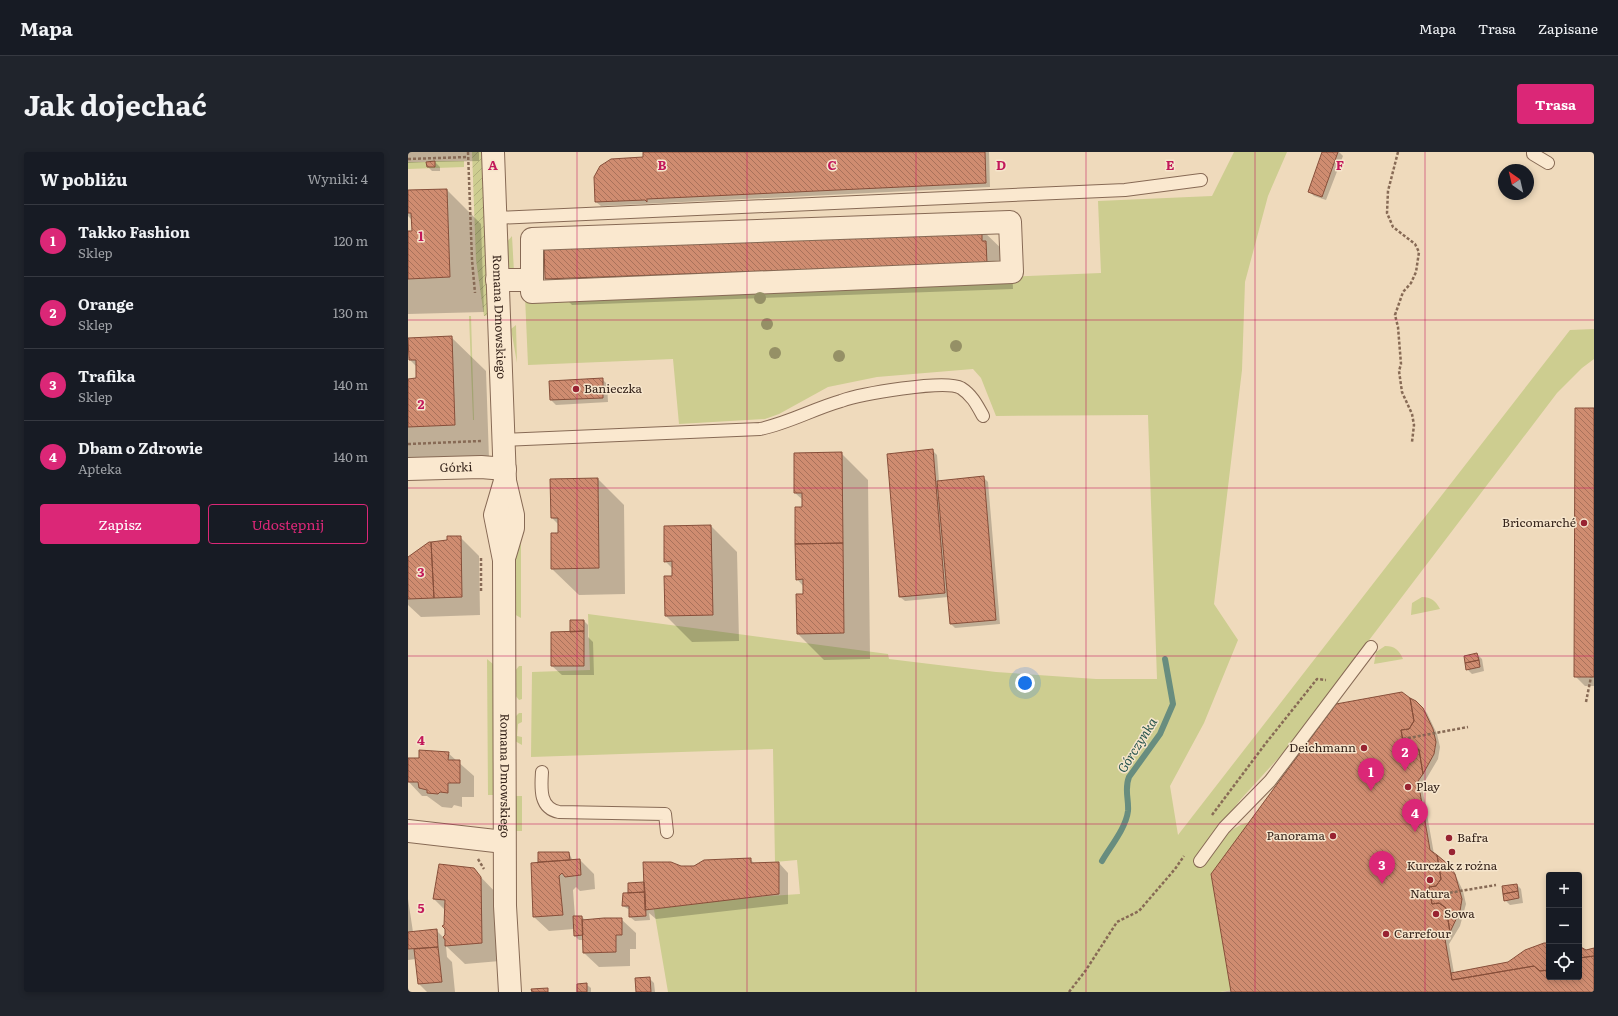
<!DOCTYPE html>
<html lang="pl">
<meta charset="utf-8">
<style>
body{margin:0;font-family:Literata,serif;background:#20242c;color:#f1f3f6}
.controls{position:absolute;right:12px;bottom:12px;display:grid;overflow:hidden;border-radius:4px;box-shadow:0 2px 6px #0003}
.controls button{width:36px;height:36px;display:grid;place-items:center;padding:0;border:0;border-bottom:1px solid #363941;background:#171b24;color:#f1f3f6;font:20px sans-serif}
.compass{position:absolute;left:1090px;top:12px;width:36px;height:36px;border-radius:50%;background:#171b24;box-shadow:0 2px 6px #0003;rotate:326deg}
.you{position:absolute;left:617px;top:531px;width:14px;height:14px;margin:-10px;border:3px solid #fff;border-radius:50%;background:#1a73e8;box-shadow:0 0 0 6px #1a73e833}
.badge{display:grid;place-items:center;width:26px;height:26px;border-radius:50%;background:#db2777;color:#fff;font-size:13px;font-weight:700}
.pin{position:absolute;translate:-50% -33px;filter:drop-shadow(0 1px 2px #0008)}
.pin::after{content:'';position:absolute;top:21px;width:14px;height:12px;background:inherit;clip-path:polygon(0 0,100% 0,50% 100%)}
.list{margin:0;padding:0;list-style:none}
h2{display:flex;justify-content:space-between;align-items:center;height:52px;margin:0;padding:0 16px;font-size:17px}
h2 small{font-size:13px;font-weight:400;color:#9ea1a6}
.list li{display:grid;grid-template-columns:26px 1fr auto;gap:12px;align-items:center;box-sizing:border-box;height:72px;padding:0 16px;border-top:1px solid #363941}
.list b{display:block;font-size:15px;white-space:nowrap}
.list p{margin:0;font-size:13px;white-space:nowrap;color:#9ea1a6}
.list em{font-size:13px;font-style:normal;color:#9ea1a6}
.actions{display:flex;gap:8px;padding:12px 16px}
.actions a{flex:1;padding:9px 0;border:1px solid #db2777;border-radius:4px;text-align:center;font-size:14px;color:#db2777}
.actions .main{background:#db2777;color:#fff}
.icon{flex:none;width:22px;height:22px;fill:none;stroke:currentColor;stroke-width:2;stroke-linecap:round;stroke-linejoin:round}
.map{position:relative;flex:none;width:1186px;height:840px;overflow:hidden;border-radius:4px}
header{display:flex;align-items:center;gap:24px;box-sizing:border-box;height:56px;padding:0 20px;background:#171b24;border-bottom:1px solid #363941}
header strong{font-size:19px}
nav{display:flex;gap:22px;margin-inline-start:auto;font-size:14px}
.intro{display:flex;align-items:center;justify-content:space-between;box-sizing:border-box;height:96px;padding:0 24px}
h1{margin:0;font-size:28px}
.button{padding:10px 18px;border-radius:4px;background:#db2777;color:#fff;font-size:14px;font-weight:700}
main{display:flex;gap:24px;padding:0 24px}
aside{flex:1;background:#171b24;border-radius:4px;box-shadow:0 2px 6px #0003}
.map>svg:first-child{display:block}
.green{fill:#cdcd90}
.garden{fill:url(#garden-furrows)}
.shadow{fill:#0003}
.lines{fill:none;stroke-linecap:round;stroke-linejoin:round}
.stream{stroke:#688d7f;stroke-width:6}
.building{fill:url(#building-back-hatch);stroke:#874f3a}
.lane-casing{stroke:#876a55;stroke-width:14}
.street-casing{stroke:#876a55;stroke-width:24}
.path{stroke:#876a55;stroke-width:2.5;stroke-dasharray:3 2;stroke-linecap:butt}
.lane{stroke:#fae8cf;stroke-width:12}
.street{stroke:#fae8cf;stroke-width:22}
.tree{fill:#959066}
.grid{fill:none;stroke:#c2185b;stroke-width:1;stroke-opacity:0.55}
.poi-dot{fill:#982332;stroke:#f6e5cc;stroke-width:1.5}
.labels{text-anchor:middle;stroke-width:3;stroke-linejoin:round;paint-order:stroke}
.street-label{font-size:12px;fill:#36241b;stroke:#f6e5cc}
.poi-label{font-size:12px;fill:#36241b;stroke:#f6e5cc;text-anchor:start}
.water-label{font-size:13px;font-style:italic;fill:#29564e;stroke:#f6e5cc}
.grid-label{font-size:13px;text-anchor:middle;font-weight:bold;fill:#c2185b;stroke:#f6e5cc;stroke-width:3;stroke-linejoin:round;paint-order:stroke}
</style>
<header>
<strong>Mapa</strong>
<nav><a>Mapa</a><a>Trasa</a><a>Zapisane</a></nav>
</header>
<div class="intro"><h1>Jak dojechać</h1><a class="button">Trasa</a></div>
<main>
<aside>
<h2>W pobliżu<small>Wyniki: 4</small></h2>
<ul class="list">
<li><span class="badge">1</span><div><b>Takko Fashion</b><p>Sklep</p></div><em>120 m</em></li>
<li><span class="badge">2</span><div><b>Orange</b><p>Sklep</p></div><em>130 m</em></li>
<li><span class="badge">3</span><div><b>Trafika</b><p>Sklep</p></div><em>140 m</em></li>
<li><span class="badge">4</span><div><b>Dbam o Zdrowie</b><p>Apteka</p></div><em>140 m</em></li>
</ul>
<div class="actions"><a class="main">Zapisz</a><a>Udostępnij</a></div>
</aside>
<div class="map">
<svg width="1186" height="840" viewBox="0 0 1186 840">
<defs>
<pattern id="garden-furrows" width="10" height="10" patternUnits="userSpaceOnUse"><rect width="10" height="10" fill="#cdcd90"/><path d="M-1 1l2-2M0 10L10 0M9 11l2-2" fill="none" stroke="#b1b07c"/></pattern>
<pattern id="building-back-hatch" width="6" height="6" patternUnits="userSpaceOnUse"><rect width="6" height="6" fill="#cf8c70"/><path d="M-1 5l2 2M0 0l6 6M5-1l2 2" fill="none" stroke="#a9725b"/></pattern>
</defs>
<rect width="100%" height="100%" fill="#efdabc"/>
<!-- green -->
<path class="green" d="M 826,0 L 879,0 L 860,44 L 837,130 L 834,218 L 806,452 L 830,488 L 796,571 L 762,634 L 770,683 L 1162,178 L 1186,177 L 1186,207 L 1174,216 L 1149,241 L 876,600 L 833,647 L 786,708 L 794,715 C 808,696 818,675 842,670 L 823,838 L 813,840 L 260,840 L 245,752 L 392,742 L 389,708 L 367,710 L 365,597 L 123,605 L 124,520 L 182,518 L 180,462 L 480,502 L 481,507 L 588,520 L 688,527 L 749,527 L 740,263 L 588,264 L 573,226 L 565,217 L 469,225 L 420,235 L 371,262 L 357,267 L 271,272 L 265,207 L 120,213 L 117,144 L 693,121 L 690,49 L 804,44 Z
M 27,9 L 56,9 L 56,15 L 0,17 L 0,10 L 18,10 L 19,15 L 27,15 Z
M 104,84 L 106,120 L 99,120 L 98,91 Z
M 61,164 L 63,164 L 66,268 L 65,268 Z
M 108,173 L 109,211 L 103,177 Z
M 113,369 L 113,466 L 106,462 L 106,413 L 109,370 Z
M 1014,445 C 1023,445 1028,449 1032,457 L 1003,463 L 1004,451 Z
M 977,494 C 987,494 991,498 995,507 L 966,512 L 968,500 Z
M 79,507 L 85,512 L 86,643 L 80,643 Z
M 111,514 L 114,514 L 114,547 L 111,548 L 107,543 L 107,519 Z
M 111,561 L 114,561 L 114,570 L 110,572 L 109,584 L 114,585 L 114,593 L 107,589 L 107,565 Z
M 107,644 L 114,644 L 114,679 L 107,679 Z"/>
<!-- garden -->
<path class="garden" d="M 64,0 L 75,0 L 80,163 L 76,164 L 68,108 Z"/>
<!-- shadow -->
<path class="shadow" d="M 0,0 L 71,0 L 71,9 L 27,10 L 32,15 L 32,19 L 24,19 L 20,15 L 19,10 L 0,11 Z
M 236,0 L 581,0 L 582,35 L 193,54 L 188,50 L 236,6 Z
M 915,0 L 931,0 L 935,4 L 918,48 L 906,44 L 901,39 Z
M 39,38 L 73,72 L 76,160 L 0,162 L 0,80 L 5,80 L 4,68 L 0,64 L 0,39 Z
M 573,77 L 600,103 L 604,116 L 605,137 L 164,153 L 138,126 Z
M 43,185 L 78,219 L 81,307 L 0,310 L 0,228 L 9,227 L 9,215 L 2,208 L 1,187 Z
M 194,227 L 199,232 L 200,250 L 148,253 L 143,248 L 142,230 Z
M 1186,257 L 1186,534 L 1177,534 L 1167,524 Z
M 524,298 L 529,303 L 531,329 L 575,325 L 580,330 L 592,472 L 547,476 L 543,472 L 540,445 L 497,449 L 492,445 Z
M 433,301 L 460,328 L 462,507 L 416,508 L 390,482 L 396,443 L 396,435 L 389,427 L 395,348 L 387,341 Z
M 190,327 L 216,353 L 217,442 L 171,443 L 144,417 L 151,382 L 151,373 L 144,366 Z
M 303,374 L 329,400 L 331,489 L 284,490 L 258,464 L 265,417 L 257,409 Z
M 52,385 L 71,404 L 72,463 L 13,465 L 0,453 L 0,406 Z
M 176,469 L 180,473 L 180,485 L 185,490 L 186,523 L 154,523 L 144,514 Z
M 1069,502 L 1074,507 L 1076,519 L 1064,522 L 1059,517 Z
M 1014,556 L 1019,561 L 1029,582 L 1032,595 L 1030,607 L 1014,634 L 1026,702 L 1045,718 L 1055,739 L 1058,752 L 1052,774 L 1041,792 L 1046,821 L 1100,811 L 1141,792 L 1141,825 L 1171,825 L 1171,796 L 1178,799 L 1186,797 L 1186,840 L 814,840 L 824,838 Z
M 40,601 L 66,624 L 66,645 L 54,645 L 54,655 L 46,653 L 44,656 L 34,655 L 19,644 L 14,644 L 0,629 L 12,607 Z
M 161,701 L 165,709 L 172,708 L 186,722 L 187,737 L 172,739 L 168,735 L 165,738 L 167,765 L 174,765 L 178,769 L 213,767 L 228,781 L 228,797 L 222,797 L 222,814 L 191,815 L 176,801 L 176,788 L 171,788 L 166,783 L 166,777 L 141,779 L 126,765 L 124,711 L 133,711 L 131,709 Z
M 342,707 L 347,712 L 371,711 L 380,721 L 380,752 L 248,767 L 241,761 L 242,768 L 227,769 L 222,765 L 222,758 L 215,754 L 221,742 L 236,731 L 273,715 Z
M 65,717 L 92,745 L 92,809 L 57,812 L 38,794 L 39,805 L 44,810 L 47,840 L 19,840 L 11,832 L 8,807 L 0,808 L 0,747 L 5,780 L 28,778 L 36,786 L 38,784 L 38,759 L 26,747 Z
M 1109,733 L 1113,737 L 1115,751 L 1102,753 L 1097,748 Z
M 241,826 L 246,831 L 247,840 L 229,840 Z
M 178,832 L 183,836 L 183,840 L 170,840 Z"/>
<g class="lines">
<!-- stream -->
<path class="stream" d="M 694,709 C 702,695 718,676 720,659 C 721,647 716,637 721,625 L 752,582 L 765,552 L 757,507"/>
</g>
<!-- building -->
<path class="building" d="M 235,0 L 577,0 L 578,31 L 239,47 L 239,50 L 237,48 L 187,50 L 186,25 L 192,14 L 203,7 L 235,5 Z
M 914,0 L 930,0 L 914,45 L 900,40 Z
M 27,9 L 27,15 L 19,15 L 18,10 Z
M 39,37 L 42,125 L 0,127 L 0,79 L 4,79 L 3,61 L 0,61 L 0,38 Z
M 574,76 L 574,89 L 578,89 L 579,111 L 137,127 L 136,92 Z
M 44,184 L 47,273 L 0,275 L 0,227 L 8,226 L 8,208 L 1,208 L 0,186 Z
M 195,226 L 195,246 L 142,248 L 141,229 Z
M 1167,256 L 1186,256 L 1186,525 L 1166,525 Z
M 525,297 L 537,441 L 491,445 L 479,302 Z
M 434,300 L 435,391 L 387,392 L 387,355 L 394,355 L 394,341 L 386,341 L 386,301 Z
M 576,324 L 588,468 L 542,472 L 529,329 Z
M 190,326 L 191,416 L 143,417 L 143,381 L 150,381 L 150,366 L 143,366 L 142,327 Z
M 303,373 L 305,463 L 257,464 L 256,424 L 264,424 L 264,409 L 256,410 L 256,374 Z
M 39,384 L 53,384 L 54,445 L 26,446 L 23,390 L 39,388 Z
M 21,390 L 23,390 L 26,446 L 0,447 L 0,405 Z
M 435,391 L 436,481 L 389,482 L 388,442 L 395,442 L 395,427 L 388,428 L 387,392 Z
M 162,468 L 176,468 L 176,479 L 162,480 Z
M 176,479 L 176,514 L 143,514 L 143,480 Z
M 1069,501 L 1071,508 L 1057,511 L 1056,504 Z
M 1071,508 L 1072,515 L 1058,518 L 1057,511 Z
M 994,540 L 1002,546 L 1006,569 L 1001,577 L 993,578 L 996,595 L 1004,593 L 1011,598 L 1015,622 L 1010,629 L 1022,698 L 1029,703 L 1033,727 L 1028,734 L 1021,735 L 1024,752 L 1031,751 L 1038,756 L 1042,780 L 1037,787 L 1044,828 L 1126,814 L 1132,819 L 1141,818 L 1141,825 L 1171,825 L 1171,806 L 1186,804 L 1186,840 L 823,840 L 803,722 L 928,552 Z
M 1002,546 L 1008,549 L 1015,556 L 1025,577 L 1028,590 L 1026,602 L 1015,622 L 1011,598 L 1004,593 L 996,595 L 993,578 L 1001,577 L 1006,569 Z
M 11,598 L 41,600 L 40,608 L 52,608 L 52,631 L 40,631 L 40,641 L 32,640 L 30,642 L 19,641 L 19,638 L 11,636 L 10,630 L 0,630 L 0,606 L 11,606 Z
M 130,700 L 161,700 L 162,708 L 130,710 Z
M 1029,703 L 1041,713 L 1047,722 L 1054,747 L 1052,759 L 1042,780 L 1038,756 L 1031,751 L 1024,752 L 1021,735 L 1028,734 L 1033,727 Z
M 343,706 L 343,711 L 371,710 L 371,742 L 237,758 L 235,710 L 263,710 L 273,714 L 286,714 L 296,708 Z
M 172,707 L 173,723 L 157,725 L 154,721 L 151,724 L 155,763 L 125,765 L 123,711 Z
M 31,712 L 66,716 L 73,725 L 74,791 L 37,794 L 37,788 L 35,785 L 37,783 L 37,777 L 34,774 L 36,773 L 37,748 L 25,747 Z
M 236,730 L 237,740 L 220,741 L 220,731 Z
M 1109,732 L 1110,739 L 1095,742 L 1094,734 Z
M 1110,739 L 1111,746 L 1096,749 L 1095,742 Z
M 237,740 L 238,764 L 221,765 L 221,754 L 214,754 L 215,741 Z
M 165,764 L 174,764 L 175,783 L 166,784 Z
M 196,766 L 214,766 L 214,783 L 208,783 L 208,800 L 175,801 L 174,768 Z
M 29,777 L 30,795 L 0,797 L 0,780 Z
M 1136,791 L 1141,791 L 1141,818 L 1132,819 L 1126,814 L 1044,828 L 1043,821 L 1100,810 L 1117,798 Z
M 1171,794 L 1178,798 L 1186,796 L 1186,804 L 1171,806 Z
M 30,795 L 34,830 L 10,832 L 6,797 Z
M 242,825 L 243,840 L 228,840 L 227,826 Z
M 179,831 L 179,840 L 169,840 L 169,832 Z
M 140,836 L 140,840 L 124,840 L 123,837 Z"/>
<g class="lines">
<defs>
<path id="lane" d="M 1125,0 L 1125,2 L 1140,11
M 87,66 L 717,38 L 793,28
M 95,288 L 352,277 C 381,271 405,257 433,249 C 452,242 537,227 553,236 C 564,243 569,253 575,264
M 134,620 C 133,636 131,656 151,660 L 257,662 L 259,680
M 792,709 L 816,676 L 862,629 L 963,495"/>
<g id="street">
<path id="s1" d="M 85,0 L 97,329 L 105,363 L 105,376 L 97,403"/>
<path d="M 89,128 L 124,128 L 124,140 L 604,120 L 602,70 L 124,87 L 124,128"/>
<path id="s2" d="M 0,317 L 73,315 L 97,317"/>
<path id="s3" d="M 97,329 L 87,363 L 96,408 L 97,754 L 102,840"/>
<path d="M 0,679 L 96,690"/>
</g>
</defs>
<!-- lane casing -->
<use href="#lane" class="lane-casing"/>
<!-- street casing -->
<use href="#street" class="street-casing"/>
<!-- path -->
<path class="path" d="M 60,0 L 64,108 L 67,141
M 990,0 L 980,39 L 979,61 L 985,75 L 1007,92 L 1011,100 L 1008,120 L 1003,131 L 995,140 L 987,163 L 990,175 L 993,212 L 991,219 L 994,240 L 1004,262 L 1006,273 L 1004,290
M 0,7 L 60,5
M 0,292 L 73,289
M 73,406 L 73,441
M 1178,550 L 1183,525
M 995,587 L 1060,575
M 804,663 L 858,591 L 909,527 L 918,528
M 70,707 L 76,717
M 1022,744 L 1088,733
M 1140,784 L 1141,809
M 661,840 L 678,818 L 709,770 L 731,759 L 767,717 L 776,704"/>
<!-- lane -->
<use href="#lane" class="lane"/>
<!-- street -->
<use href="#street" class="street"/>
</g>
<!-- trees -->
<g class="tree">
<circle cx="352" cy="146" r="6"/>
<circle cx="359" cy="172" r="6"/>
<circle cx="548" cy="194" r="6"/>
<circle cx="367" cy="201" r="6"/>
<circle cx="431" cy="204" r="6"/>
</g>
<!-- grid -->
<path class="grid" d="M 169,0 L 169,840M 339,0 L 339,840M 508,0 L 508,840M 678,0 L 678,840M 847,0 L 847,840M 1017,0 L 1017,840M 0,168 L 1186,168M 0,336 L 1186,336M 0,504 L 1186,504M 0,672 L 1186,672"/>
<!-- markers -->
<g class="poi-dot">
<circle cx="168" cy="237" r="4"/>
<circle cx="1176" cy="371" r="4"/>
<circle cx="956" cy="596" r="4"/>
<circle cx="1000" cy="635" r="4"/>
<circle cx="925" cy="684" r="4"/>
<circle cx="1041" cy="686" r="4"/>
<circle cx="1044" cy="700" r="4"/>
<circle cx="1022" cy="728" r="4"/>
<circle cx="1028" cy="762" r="4"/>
<circle cx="978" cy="782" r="4"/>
</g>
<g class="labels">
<!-- street labels -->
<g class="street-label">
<text dy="4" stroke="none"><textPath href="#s1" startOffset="165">Romana Dmowskiego</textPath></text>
<text dy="4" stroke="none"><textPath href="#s2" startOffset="48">Górki</textPath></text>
<text dy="4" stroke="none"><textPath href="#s3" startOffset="297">Romana Dmowskiego</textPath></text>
</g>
<!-- poi labels -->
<g class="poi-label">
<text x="176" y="241">Banieczka</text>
<text x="1168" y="375" text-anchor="end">Bricomarché</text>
<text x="948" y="600" text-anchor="end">Deichmann</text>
<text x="1008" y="639">Play</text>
<text x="917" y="688" text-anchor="end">Panorama</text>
<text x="1049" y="690">Bafra</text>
<text x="1044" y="718" text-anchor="middle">Kurczak z rożna</text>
<text x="1022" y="746" text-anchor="middle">Natura</text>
<text x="1036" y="766">Sowa</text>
<text x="986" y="786">Carrefour</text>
</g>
<!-- water labels -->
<g class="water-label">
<text transform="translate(729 593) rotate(-58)" y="5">Górczynka</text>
</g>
</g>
<g class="grid-label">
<text x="85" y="18">A</text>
<text x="254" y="18">B</text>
<text x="424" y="18">C</text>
<text x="593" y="18">D</text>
<text x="762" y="18">E</text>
<text x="932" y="18">F</text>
<text x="13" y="89">1</text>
<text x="13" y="257">2</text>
<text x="13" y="425">3</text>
<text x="13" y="593">4</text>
<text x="13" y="761">5</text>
</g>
</svg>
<div class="controls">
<button>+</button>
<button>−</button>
<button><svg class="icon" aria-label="locate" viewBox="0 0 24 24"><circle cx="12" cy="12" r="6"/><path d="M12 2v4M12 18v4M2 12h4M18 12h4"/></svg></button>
</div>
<svg class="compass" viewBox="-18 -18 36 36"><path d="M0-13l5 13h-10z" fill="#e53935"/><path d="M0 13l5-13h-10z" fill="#9ea1a6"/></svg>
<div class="you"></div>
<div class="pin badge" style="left:963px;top:639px">1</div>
<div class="pin badge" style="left:997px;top:619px">2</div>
<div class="pin badge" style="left:974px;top:732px">3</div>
<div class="pin badge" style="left:1007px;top:680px">4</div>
</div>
</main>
